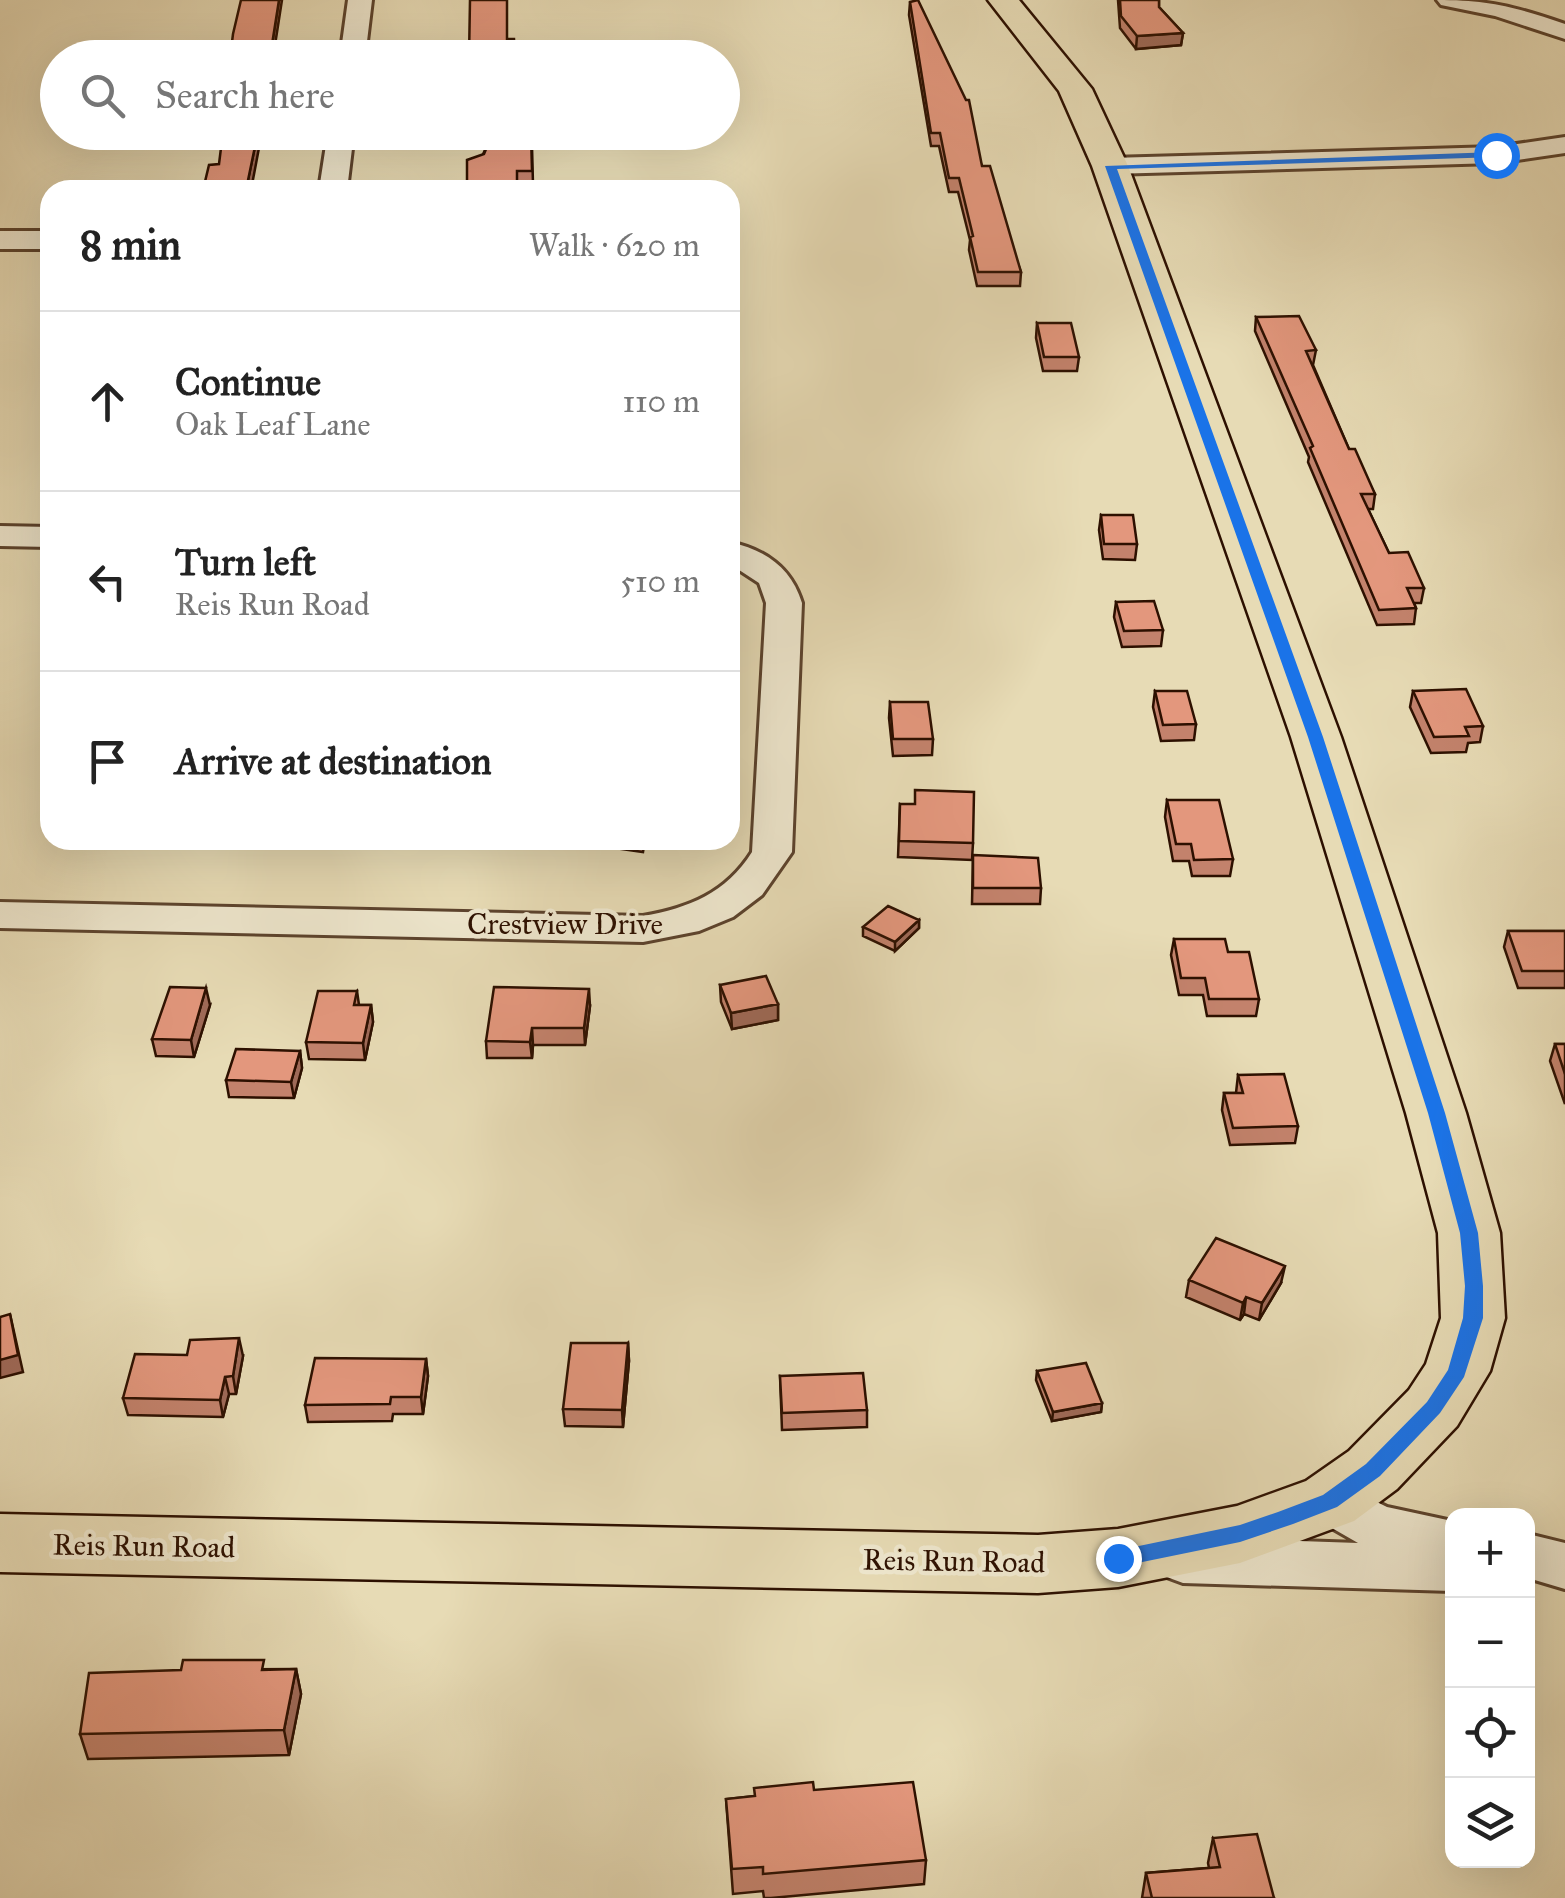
<!DOCTYPE html>
<meta charset="utf-8">
<style>
body{margin:0;font-family:"IM FELL Great Primer",serif;background:#f2f2f2;color:#222}
.controls{position:absolute;right:30px;bottom:30px;display:grid;overflow:hidden;border-radius:20px;box-shadow:0 10px 40px #0002}
.controls button{width:90px;height:90px;display:grid;place-items:center;padding:0;border:0;border-bottom:2px solid #e0e0e0;background:#fff;color:#222;font:50px sans-serif}
.stop{position:absolute;width:30px;height:30px;margin:-22px;border:8px solid #1a73e8;border-radius:50%;background:#fff}
.stop.end{background:#1a73e8;border-color:#fff;box-shadow:0 2px 10px #0008}
.list{margin:0;padding:0;list-style:none}
h2{display:flex;justify-content:space-between;align-items:center;height:130px;margin:0;padding:0 40px;font-size:42px}
h2 small{font-size:32px;font-weight:400;color:#767676}
.list li{display:grid;grid-template-columns:65px 1fr auto;gap:30px;align-items:center;box-sizing:border-box;height:180px;padding:0 40px;border-top:2px solid #e0e0e0}
.list b{display:block;font-size:38px;white-space:nowrap}
.list p{margin:0;font-size:32px;white-space:nowrap;color:#767676}
.list em{font-size:32px;font-style:normal;color:#767676}
.icon{flex:none;width:55px;height:55px;fill:none;stroke:currentColor;stroke-width:2;stroke-linecap:round;stroke-linejoin:round}
.map{position:relative;flex:none;width:1565px;height:1898px;overflow:hidden}
.search{position:absolute;background:#fff;box-shadow:0 10px 40px #0002;left:40px;top:40px;width:700px;height:110px;display:flex;align-items:center;gap:25px;box-sizing:border-box;padding:0 35px;border-radius:55px;color:#767676;font-size:38px}
.panel{position:absolute;background:#fff;box-shadow:0 10px 40px #0002;left:40px;top:180px;width:700px;height:670px;border-radius:30px}
.map>svg:first-child{display:block}
.lines{fill:none;stroke-linecap:round;stroke-linejoin:round}
.street-casing{stroke:#5c432d;stroke-width:6}
.primary-casing{stroke:#2d1000;stroke-width:5}
.street{fill:#efe8cf;fill-rule:evenodd}
.primary{fill:#e7dbb5;fill-rule:evenodd}
.wall{fill:#c3826c;stroke:#2d1000;stroke-width:2.5}
.shaded-wall{fill:#9f6a58;stroke:#2d1000;stroke-width:2.5}
.building{fill:#e3977d;stroke:#2d1000;stroke-width:2.5}
.route{fill:#1a73e8}
.labels{text-anchor:middle;stroke-width:9;stroke-linejoin:round;paint-order:stroke}
.street-label{font-size:30px;fill:#2d1000;stroke:#efe8cf}
</style>
<div class="map">
<svg width="1565" height="1898" viewBox="0 0 1565 1898">
<rect width="100%" height="100%" fill="#e7dbb5"/>
<filter id="stains"><feTurbulence type="fractalNoise" baseFrequency=".002" numOctaves="4"/><feColorMatrix values="0 0 0 0 .2 0 0 0 0 .09 0 0 0 0 .02 0 0 0 .5 -.17"/></filter>
<radialGradient id="worn" r=".72"><stop offset=".6" stop-color="#630" stop-opacity="0"/><stop offset="1" stop-color="#630" stop-opacity=".3"/></radialGradient>
<g class="lines">
<defs>
<path id="street" d="M 348,0 L 372,0 L 365,58 L 340,58 Z
M 1437,0 C 1489,0 1516,7 1565,24 L 1565,39 L 1495,16 L 1441,5 Z
M 328,132 L 354,132 L 347,190 L 319,190 Z
M 1565,137 L 1565,153 L 1496,163 L 1110,174 L 1096,166 L 1110,158 L 1496,147 Z
M 0,231 L 50,231 L 50,249 L 0,249 Z
M 0,526 L 50,527 L 50,547 L 0,546 Z
M 730,542 C 765,550 791,567 802,603 L 792,852 L 762,895 L 733,917 L 699,931 L 643,942 L 0,928 L 0,902 L 643,916 C 689,908 726,893 752,852 L 766,603 L 759,583 L 730,564 Z
M 1330,1479 L 1387,1507 L 1452,1521 L 1452,1591 L 1183,1583 L 1164,1576 L 1156,1560 L 1164,1544 L 1183,1537 L 1358,1543 L 1311,1516 L 1303,1501 L 1311,1486 Z
M 1528,1534 L 1565,1543 L 1565,1589 L 1528,1578 Z"/>
<path id="primary" d="M 988,0 L 1019,0 L 1092,89 L 1128,166 L 1341,737 L 1466,1113 L 1500,1233 L 1505,1318 L 1490,1371 L 1457,1426 L 1397,1489 L 1354,1521 L 1240,1563 L 1118,1587 L 1038,1593 L 0,1572 L 0,1514 L 1038,1535 L 1118,1529 L 1237,1506 L 1306,1481 L 1349,1451 L 1409,1390 L 1426,1364 L 1441,1318 L 1438,1233 L 1406,1113 L 1291,737 L 1092,166 L 1059,91 Z"/>
</defs>
<!-- street casing -->
<use href="#street" class="street-casing"/>
<!-- primary casing -->
<use href="#primary" class="primary-casing"/>
<!-- street -->
<use href="#street" class="street"/>
<!-- primary -->
<use href="#primary" class="primary"/>
</g>
<!-- wall -->
<path class="wall" d="M 1118,0 L 1159,0 L 1159,7 L 1183,33 L 1181,45 L 1136,49 L 1120,28 Z
M 910,2 L 982,166 L 1021,272 L 1020,286 L 977,286 L 969,250 L 970,240 L 958,192 L 949,192 L 939,146 L 931,146 L 909,15 Z
M 493,132 L 555,132 L 551,147 L 532,146 L 533,184 L 518,184 L 518,190 L 467,190 Z
M 1256,317 L 1316,350 L 1313,365 L 1349,449 L 1375,494 L 1373,509 L 1368,509 L 1389,553 L 1424,588 L 1421,603 L 1414,603 L 1416,608 L 1414,624 L 1377,625 L 1308,462 L 1309,457 L 1255,331 Z
M 1037,323 L 1079,357 L 1077,371 L 1043,371 L 1036,338 Z
M 1101,515 L 1137,544 L 1135,560 L 1103,559 L 1099,530 Z
M 1116,602 L 1163,630 L 1161,646 L 1122,647 L 1114,617 Z
M 1155,691 L 1196,724 L 1194,740 L 1161,741 L 1153,707 Z
M 1413,691 L 1483,726 L 1480,742 L 1468,743 L 1466,752 L 1431,753 L 1410,707 Z
M 890,702 L 933,739 L 932,755 L 893,756 L 889,718 Z
M 1167,800 L 1233,859 L 1230,876 L 1192,876 L 1189,861 L 1173,861 L 1165,817 Z
M 900,804 L 973,843 L 972,860 L 898,857 Z
M 262,840 L 318,840 L 262,843 Z
M 600,840 L 645,840 L 643,852 L 600,846 Z
M 973,855 L 1041,888 L 1040,904 L 972,904 Z
M 919,920 L 919,928 L 895,951 L 863,936 L 863,927 Z
M 1508,931 L 1565,931 L 1565,988 L 1518,988 L 1504,947 Z
M 1174,939 L 1228,952 L 1259,999 L 1256,1016 L 1207,1016 L 1203,995 L 1179,995 L 1171,955 Z
M 720,985 L 778,1004 L 778,1020 L 732,1029 L 721,1002 Z
M 357,991 L 359,1005 L 371,1005 L 373,1022 L 365,1060 L 309,1059 L 306,1042 Z
M 210,1005 L 194,1057 L 156,1056 L 152,1039 Z
M 590,1006 L 585,1045 L 533,1045 L 532,1058 L 487,1058 L 486,1041 Z
M 1555,1044 L 1565,1044 L 1565,1104 L 1550,1061 Z
M 300,1051 L 302,1068 L 294,1098 L 229,1097 L 226,1080 Z
M 1238,1075 L 1298,1126 L 1295,1143 L 1230,1145 L 1222,1110 L 1224,1093 L 1236,1093 Z
M 1189,1280 L 1281,1283 L 1259,1320 L 1244,1314 L 1240,1320 L 1186,1297 Z
M 628,1343 L 629,1361 L 623,1427 L 565,1426 L 563,1409 Z
M 243,1356 L 236,1394 L 229,1394 L 223,1417 L 128,1415 L 123,1398 Z
M 426,1359 L 428,1376 L 423,1414 L 393,1414 L 392,1421 L 308,1422 L 305,1405 Z
M 1037,1371 L 1102,1403 L 1101,1412 L 1052,1421 L 1036,1380 Z
M 780,1376 L 867,1410 L 867,1427 L 782,1430 Z
M 296,1669 L 301,1694 L 289,1755 L 88,1759 L 80,1734 L 181,1670 Z
M 814,1790 L 926,1860 L 924,1884 L 771,1898 L 764,1898 L 763,1891 L 733,1894 L 726,1799 Z
M 1213,1838 L 1274,1898 L 1142,1898 L 1146,1873 L 1209,1868 L 1208,1863 Z"/>
<!-- shaded-wall -->
<path class="shaded-wall" d="M 279,0 L 282,0 L 273,58 L 272,58 L 271,51 Z
M 1183,33 L 1181,45 L 1136,49 L 1137,36 Z
M 258,132 L 262,132 L 251,190 L 246,190 Z
M 551,132 L 555,132 L 551,147 L 550,134 Z
M 919,920 L 919,928 L 895,951 L 895,942 Z
M 206,988 L 210,1005 L 194,1057 L 191,1040 Z
M 589,989 L 590,1006 L 585,1045 L 584,1028 Z
M 778,1004 L 778,1020 L 732,1029 L 731,1013 Z
M 371,1005 L 373,1022 L 365,1060 L 363,1043 Z
M 532,1028 L 533,1045 L 532,1058 L 530,1042 Z
M 300,1051 L 302,1068 L 294,1098 L 291,1082 Z
M 1285,1266 L 1281,1283 L 1259,1320 L 1262,1303 Z
M 1246,1297 L 1244,1314 L 1240,1320 L 1243,1303 Z
M 10,1314 L 23,1372 L 0,1378 L 0,1360 Z
M 239,1338 L 243,1356 L 236,1394 L 233,1376 Z
M 628,1343 L 629,1361 L 623,1427 L 622,1410 Z
M 426,1359 L 428,1376 L 423,1414 L 421,1397 Z
M 225,1377 L 229,1394 L 223,1417 L 220,1400 Z
M 1102,1403 L 1101,1412 L 1052,1421 L 1053,1412 Z
M 296,1669 L 301,1694 L 289,1755 L 284,1730 Z"/>
<!-- building -->
<path class="building" d="M 241,0 L 279,0 L 271,51 L 266,51 L 265,58 L 230,58 L 233,34 Z
M 470,0 L 507,0 L 507,39 L 514,39 L 515,58 L 469,58 Z
M 918,0 L 966,100 L 969,100 L 982,166 L 990,166 L 1021,272 L 978,272 L 970,237 L 973,236 L 959,178 L 949,178 L 940,133 L 931,133 L 910,2 Z
M 1120,0 L 1159,0 L 1159,7 L 1183,33 L 1137,36 L 1121,16 Z
M 223,132 L 258,132 L 246,190 L 203,190 L 209,165 L 219,164 Z
M 493,132 L 551,132 L 550,134 L 531,134 L 532,171 L 517,171 L 517,190 L 467,190 L 467,160 L 484,154 Z
M 1299,316 L 1316,350 L 1306,351 L 1349,449 L 1355,449 L 1375,494 L 1361,494 L 1389,553 L 1408,552 L 1424,588 L 1407,588 L 1416,608 L 1379,610 L 1310,448 L 1313,446 L 1256,317 Z
M 1037,323 L 1071,323 L 1079,357 L 1044,357 Z
M 1101,515 L 1133,515 L 1137,544 L 1104,544 Z
M 1154,601 L 1163,630 L 1124,631 L 1116,602 Z
M 1466,689 L 1483,726 L 1465,727 L 1469,736 L 1434,737 L 1413,691 Z
M 1155,691 L 1187,691 L 1196,724 L 1163,725 Z
M 890,702 L 928,702 L 933,739 L 893,739 Z
M 915,790 L 974,792 L 973,843 L 899,841 L 900,804 L 915,804 Z
M 1167,800 L 1219,800 L 1233,859 L 1194,860 L 1191,844 L 1176,844 Z
M 973,855 L 1038,858 L 1041,888 L 973,888 Z
M 888,906 L 919,920 L 895,942 L 863,927 Z
M 1508,931 L 1565,931 L 1565,971 L 1522,971 Z
M 1174,939 L 1225,939 L 1228,952 L 1249,952 L 1259,999 L 1209,999 L 1205,978 L 1181,978 Z
M 766,976 L 778,1004 L 731,1013 L 720,985 Z
M 170,987 L 206,988 L 191,1040 L 152,1039 Z
M 494,987 L 589,989 L 584,1028 L 532,1028 L 530,1042 L 486,1041 Z
M 318,991 L 357,991 L 354,1005 L 371,1005 L 363,1043 L 306,1042 Z
M 1555,1044 L 1565,1044 L 1565,1074 Z
M 236,1049 L 300,1051 L 291,1082 L 226,1080 Z
M 1284,1074 L 1298,1126 L 1233,1128 L 1224,1093 L 1243,1093 L 1238,1075 Z
M 1216,1238 L 1285,1266 L 1262,1303 L 1246,1297 L 1243,1303 L 1189,1280 Z
M 10,1314 L 18,1355 L 0,1360 L 0,1317 Z
M 239,1338 L 233,1376 L 225,1377 L 220,1400 L 123,1398 L 135,1354 L 187,1355 L 190,1340 Z
M 571,1343 L 628,1343 L 622,1410 L 563,1409 Z
M 315,1358 L 426,1359 L 421,1397 L 391,1397 L 390,1404 L 305,1405 Z
M 1086,1363 L 1102,1403 L 1053,1412 L 1037,1371 Z
M 863,1373 L 867,1410 L 782,1413 L 780,1376 Z
M 183,1660 L 264,1660 L 262,1670 L 296,1669 L 284,1730 L 80,1734 L 89,1673 L 181,1670 Z
M 813,1782 L 814,1790 L 913,1782 L 926,1860 L 763,1874 L 763,1867 L 732,1869 L 726,1799 L 755,1796 L 754,1788 Z
M 1257,1834 L 1274,1898 L 1152,1898 L 1146,1873 L 1220,1867 L 1213,1838 Z"/>
<!-- route -->
<path class="route" d="M 1496,152 L 1499,157 L 1117,169 L 1323,737 L 1445,1113 L 1478,1233 L 1483,1286 L 1483,1318 L 1464,1377 L 1440,1413 L 1380,1476 L 1337,1507 L 1293,1524 L 1240,1542 L 1118,1567 L 1107,1558 L 1110,1552 L 1240,1525 L 1278,1512 L 1323,1495 L 1366,1464 L 1427,1402 L 1448,1370 L 1463,1318 L 1465,1286 L 1460,1233 L 1428,1113 L 1308,737 L 1105,166 Z"/>
<g class="labels">
<!-- street labels -->
<g class="street-label">
<text x="565" y="934">Crestview Drive</text>
<text transform="translate(144 1546) rotate(1)" y="10">Reis Run Road</text>
<text transform="translate(954 1561) rotate(1)" y="10">Reis Run Road</text>
</g>
</g>
<rect width="100%" height="100%" filter="url(#stains)"/>
<rect width="100%" height="100%" fill="url(#worn)"/>
</svg>
<div class="controls">
<button>+</button>
<button>−</button>
<button><svg class="icon" aria-label="locate" viewBox="0 0 24 24"><circle cx="12" cy="12" r="6"/><path d="M12 2v4M12 18v4M2 12h4M18 12h4"/></svg></button>
<button><svg class="icon" aria-label="layers" viewBox="0 0 24 24"><path d="M12 4l9 5-9 5-9-5zM3 14l9 5 9-5"/></svg></button>
</div>
<div class="stop" style="left:1496px;top:155px"></div>
<div class="stop end" style="left:1118px;top:1558px"></div>
<div class="search"><svg class="icon" aria-label="search" viewBox="0 0 24 24"><circle cx="10" cy="10" r="6"/><path d="M15 15l6 6"/></svg>Search here</div>
<section class="panel">
<h2>8 min<small>Walk · 620 m</small></h2>
<ul class="list">
<li><svg class="icon" aria-label="ahead" viewBox="0 0 24 24"><path d="M12 20V5M6 11l6-6 6 6"/></svg><div><b>Continue</b><p>Oak Leaf Lane</p></div><em>110 m</em></li>
<li><svg class="icon" aria-label="left" viewBox="0 0 24 24"><path d="M17 20v-9H6M10 6l-5 5 5 5"/></svg><div><b>Turn left</b><p>Reis Run Road</p></div><em>510 m</em></li>
<li><svg class="icon" aria-label="arrive" viewBox="0 0 24 24"><path d="M6 21V4h12l-3 4 3 4H6"/></svg><div><b>Arrive at destination</b></div></li>
</ul>
</section>
</div>
